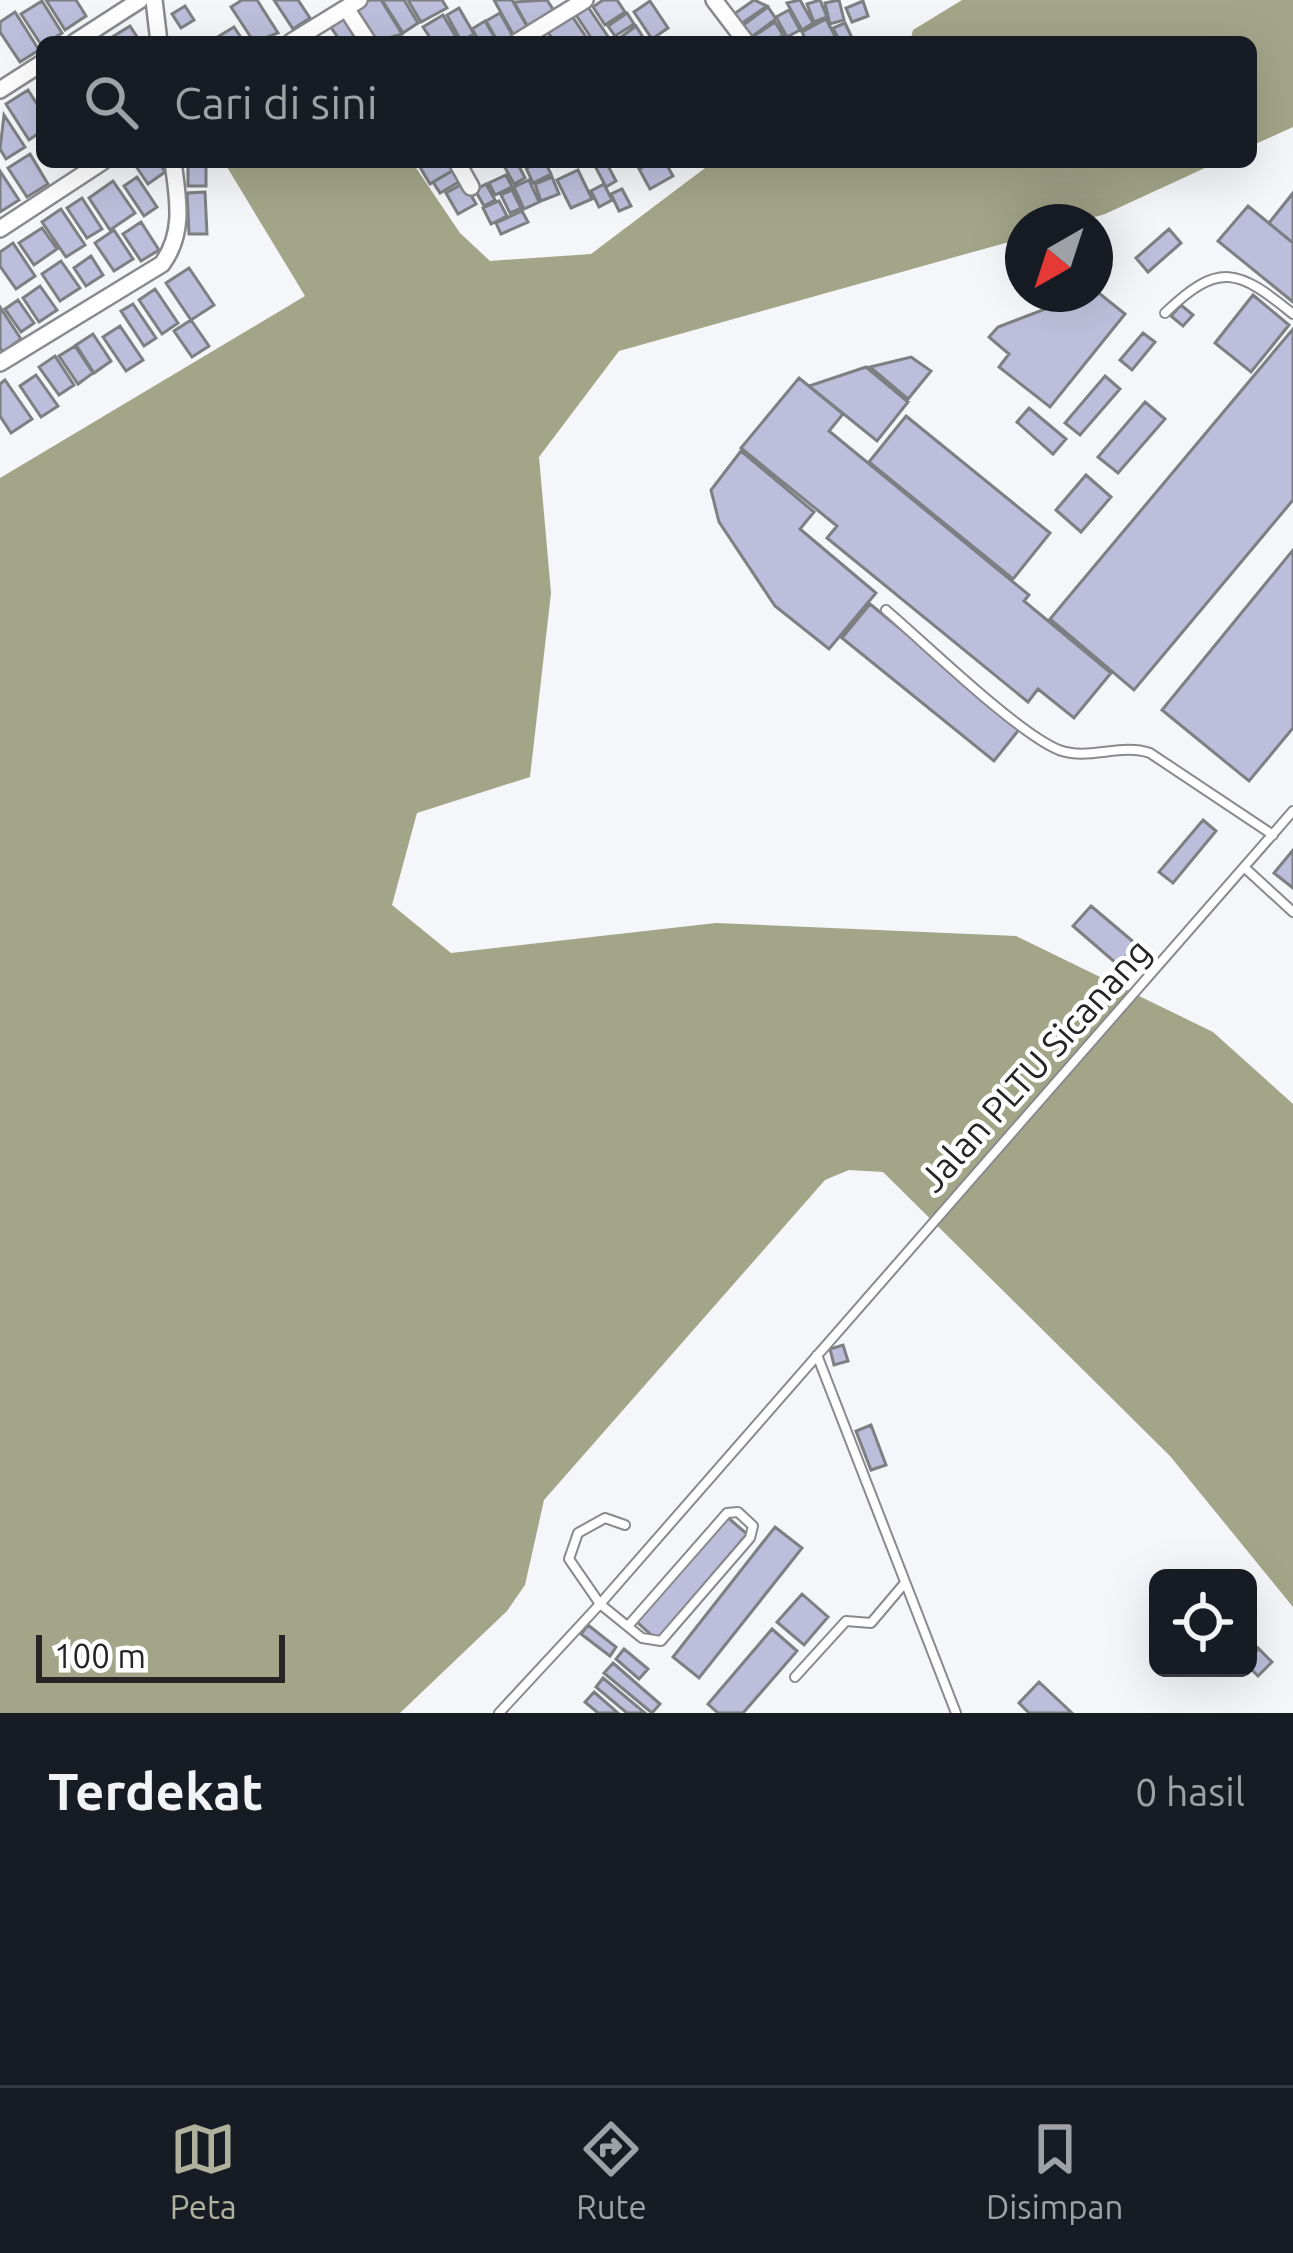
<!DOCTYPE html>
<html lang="id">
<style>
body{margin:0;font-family:Ubuntu,sans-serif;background:#242831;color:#f1f3f6}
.controls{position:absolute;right:36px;bottom:36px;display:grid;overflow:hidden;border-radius:18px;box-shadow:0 12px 48px #0002}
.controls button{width:108px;height:108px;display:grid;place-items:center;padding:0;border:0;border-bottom:3px solid #363941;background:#171b24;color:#f1f3f6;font:60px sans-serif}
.compass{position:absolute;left:1005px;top:204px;width:108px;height:108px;border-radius:50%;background:#171b24;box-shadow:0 12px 48px #0002;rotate:219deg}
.scale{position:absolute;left:36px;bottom:30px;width:249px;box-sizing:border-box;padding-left:12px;border:6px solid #252526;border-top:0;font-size:33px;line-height:42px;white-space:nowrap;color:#252526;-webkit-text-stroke:9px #fff;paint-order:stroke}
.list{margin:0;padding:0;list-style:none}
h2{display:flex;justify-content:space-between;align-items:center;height:156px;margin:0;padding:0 48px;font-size:51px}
h2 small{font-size:39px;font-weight:400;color:#9ea1a6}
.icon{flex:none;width:66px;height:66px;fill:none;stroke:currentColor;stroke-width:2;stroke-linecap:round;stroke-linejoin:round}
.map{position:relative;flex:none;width:1293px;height:1713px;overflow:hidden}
.search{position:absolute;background:#171b24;box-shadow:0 12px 48px #0002;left:36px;right:36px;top:36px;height:132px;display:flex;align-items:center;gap:30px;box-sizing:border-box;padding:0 42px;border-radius:18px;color:#9ea1a6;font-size:45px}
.sheet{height:372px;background:#171b24}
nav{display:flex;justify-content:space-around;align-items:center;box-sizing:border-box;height:168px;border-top:3px solid #363941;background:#171b24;font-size:33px;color:#9ea1a6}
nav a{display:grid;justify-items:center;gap:6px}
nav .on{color:#afb19c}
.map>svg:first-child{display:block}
.water{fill:#a2a588}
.building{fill:#bcbedb;stroke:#7e7f82;stroke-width:3}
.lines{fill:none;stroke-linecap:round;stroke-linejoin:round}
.service-casing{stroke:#8a8a8e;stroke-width:12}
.minor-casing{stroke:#8a8a8e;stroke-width:20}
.service{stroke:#fff;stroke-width:8}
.minor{stroke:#fff;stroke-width:15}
.labels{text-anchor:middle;stroke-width:9;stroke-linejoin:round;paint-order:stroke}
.street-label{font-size:36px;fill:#252526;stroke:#fff}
</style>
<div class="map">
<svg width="1293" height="1713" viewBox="0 0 1293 1713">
<rect width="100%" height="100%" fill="#f5f6f9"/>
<!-- water -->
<path class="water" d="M 962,0 L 1293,0 L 1293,127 L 1251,146 L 1251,42 L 910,42 L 913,30 Z
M 224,162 L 412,162 L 460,233 L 490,261 L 591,254 L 713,162 L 1218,162 L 1105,214 L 1078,222 L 1023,222 L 1023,238 L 619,351 L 539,457 L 551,593 L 530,777 L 417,813 L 392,905 L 451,953 L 716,923 L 1016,936 L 1213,1032 L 1293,1104 L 1293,1607 L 1170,1456 L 883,1172 L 849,1170 L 825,1180 L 544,1500 L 525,1585 L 507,1611 L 400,1713 L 0,1713 L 0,478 L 305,296 Z"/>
<!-- building -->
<path class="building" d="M 46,0 L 76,0 L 86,16 L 65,30 Z
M 242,0 L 257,0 L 278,33 L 254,42 L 231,7 Z
M 274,0 L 298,0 L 310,18 L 293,29 Z
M 369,0 L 381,0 L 402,34 L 375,42 L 355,9 Z
M 382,0 L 404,0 L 418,23 L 403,33 Z
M 408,0 L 442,0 L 447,8 L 421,22 Z
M 494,0 L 512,0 L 528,28 L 514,36 Z
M 547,0 L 556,14 L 529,29 L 514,2 Z
M 603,0 L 617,0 L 625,12 L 605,25 L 593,7 Z
M 754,0 L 767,6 L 741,24 L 734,14 Z
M 800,0 L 813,23 L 802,30 L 787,3 Z
M 820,0 L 827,17 L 814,22 L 807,4 Z
M 839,0 L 844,20 L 830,24 L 825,3 Z
M 42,1 L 62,33 L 42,46 L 21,14 Z
M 650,1 L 668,28 L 652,39 L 634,12 Z
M 863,1 L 868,16 L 852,22 L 846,8 Z
M 185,6 L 194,20 L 181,28 L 172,14 Z
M 588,7 L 609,38 L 603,42 L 594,42 L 576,15 Z
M 768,7 L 776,19 L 750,38 L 742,26 Z
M 459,8 L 474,34 L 461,41 L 447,15 Z
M 789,10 L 800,30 L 787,37 L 776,17 Z
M 15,12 L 39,50 L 20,62 L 0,32 L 0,22 Z
M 500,13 L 515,40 L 512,42 L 498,42 L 486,21 Z
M 627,13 L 634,24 L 615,36 L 608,26 Z
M 443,15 L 459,42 L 433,42 L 423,27 Z
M 572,16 L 588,40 L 554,42 L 548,32 Z
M 344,17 L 361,42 L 341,42 L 330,26 Z
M 826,19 L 838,42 L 807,42 L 802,32 Z
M 485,21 L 497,42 L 480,42 L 472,29 Z
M 775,22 L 783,35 L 772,42 L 753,42 L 751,38 Z
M 845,23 L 854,42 L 840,42 L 833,28 Z
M 130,26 L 139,40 L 110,42 L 109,39 Z
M 636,26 L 646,42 L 618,42 L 617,40 Z
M 234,27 L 244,42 L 219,42 L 216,38 Z
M 28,90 L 42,112 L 42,131 L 29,140 L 6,104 Z
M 4,115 L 25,147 L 6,159 L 0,149 Z
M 30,154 L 48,184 L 27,197 L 8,168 Z
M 133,162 L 159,162 L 165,172 L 148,184 Z
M 188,162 L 206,162 L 206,186 L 188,186 Z
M 417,162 L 453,162 L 457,168 L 430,184 Z
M 502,162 L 517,162 L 525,178 L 514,184 Z
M 545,162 L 551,174 L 533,183 L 526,168 Z
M 606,162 L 616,181 L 606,187 L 595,166 Z
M 653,162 L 665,162 L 673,176 L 650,189 L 639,169 Z
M 457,168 L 464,179 L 440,193 L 433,182 Z
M 578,170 L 592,199 L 571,208 L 557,180 Z
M 0,171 L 19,200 L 0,212 Z
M 506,175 L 512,187 L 495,195 L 489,183 Z
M 137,177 L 157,207 L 144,216 L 124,186 Z
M 552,177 L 559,194 L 541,201 L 535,184 Z
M 529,180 L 539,202 L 524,209 L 514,187 Z
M 113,181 L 135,213 L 110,230 L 89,198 Z
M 464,183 L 476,204 L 458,214 L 446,193 Z
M 486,184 L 495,200 L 484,206 L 475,190 Z
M 604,184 L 612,200 L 599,207 L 591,191 Z
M 622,189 L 631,206 L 619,211 L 611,194 Z
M 512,190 L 521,208 L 510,213 L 501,195 Z
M 205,192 L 207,234 L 189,234 L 187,193 Z
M 1293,193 L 1293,243 L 1269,223 Z
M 82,198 L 102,229 L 87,238 L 67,208 Z
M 499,201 L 507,216 L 491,224 L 483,208 Z
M 1248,206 L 1293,243 L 1293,302 L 1218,241 Z
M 61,209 L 85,245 L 66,257 L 42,222 Z
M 522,211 L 528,222 L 501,234 L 496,223 Z
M 141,222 L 159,250 L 141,261 L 123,234 Z
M 42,228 L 57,249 L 34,265 L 19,243 Z
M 1169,229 L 1181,243 L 1148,272 L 1136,258 Z
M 114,230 L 133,259 L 114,271 L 95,243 Z
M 13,243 L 35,276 L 16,289 L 0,266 L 0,252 Z
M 91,256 L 103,275 L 86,286 L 74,268 Z
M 61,261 L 80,288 L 60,301 L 42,274 Z
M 189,268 L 214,305 L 191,320 L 166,283 Z
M 40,286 L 57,310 L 39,322 L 23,298 Z
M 155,289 L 178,323 L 162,334 L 139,300 Z
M 1095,290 L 1125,314 L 1050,407 L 999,367 L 1009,354 L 989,337 L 998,327 Z
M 1253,295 L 1289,325 L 1251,372 L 1215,343 Z
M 18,300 L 34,323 L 21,332 L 5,309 Z
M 133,304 L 156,338 L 144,346 L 121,311 Z
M 1181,305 L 1193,315 L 1183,326 L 1171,316 Z
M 0,307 L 21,339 L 3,352 L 0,348 Z
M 191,320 L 209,346 L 192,357 L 174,331 Z
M 120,326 L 143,360 L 126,371 L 103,337 Z
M 1293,329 L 1293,500 L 1134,690 L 1050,619 Z
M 1143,333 L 1155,342 L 1132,370 L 1120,360 Z
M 93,334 L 111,361 L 94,373 L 76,345 Z
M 75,346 L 93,373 L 78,384 L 59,356 Z
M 55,356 L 74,385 L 59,395 L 39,367 Z
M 911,357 L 931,371 L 908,399 L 870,367 Z
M 866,367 L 908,402 L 877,441 L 809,386 Z
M 36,375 L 58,406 L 41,417 L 20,386 Z
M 1105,376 L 1120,389 L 1080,435 L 1065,423 Z
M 799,378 L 843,414 L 829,431 L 1029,595 L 1024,601 L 1111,673 L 1074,718 L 1038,689 L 1028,702 L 827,538 L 837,526 L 741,448 Z
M 5,380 L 32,419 L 11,433 L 0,416 L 0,384 Z
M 1145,402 L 1165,419 L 1118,473 L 1098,457 Z
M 1029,408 L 1066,439 L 1053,454 L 1017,422 Z
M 906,416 L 1050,533 L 1013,579 L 869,462 Z
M 741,451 L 814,512 L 800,529 L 876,593 L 829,649 L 775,606 L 719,522 L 711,490 Z
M 1086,475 L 1111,497 L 1081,532 L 1056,510 Z
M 1293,550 L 1293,728 L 1249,781 L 1162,710 Z
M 870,604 L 1021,727 L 994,761 L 842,638 Z
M 1203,820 L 1216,831 L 1173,883 L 1159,872 Z
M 1293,850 L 1293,888 L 1274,873 Z
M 1091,906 L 1136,944 L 1118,965 L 1073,926 Z
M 843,1345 L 848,1361 L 834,1365 L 830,1349 Z
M 871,1425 L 886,1465 L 871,1470 L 856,1431 Z
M 726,1516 L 747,1534 L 657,1640 L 637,1622 Z
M 775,1527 L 802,1548 L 699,1678 L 673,1657 Z
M 802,1594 L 828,1617 L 804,1645 L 777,1622 Z
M 588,1625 L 616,1647 L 610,1656 L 581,1634 Z
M 772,1629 L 797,1651 L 743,1713 L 718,1713 L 708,1704 Z
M 1258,1648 L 1272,1662 L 1258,1676 L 1248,1666 Z
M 624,1649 L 648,1669 L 639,1679 L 616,1659 Z
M 613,1663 L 660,1704 L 652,1713 L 604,1673 Z
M 603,1678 L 645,1713 L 627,1713 L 596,1687 Z
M 1039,1682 L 1072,1713 L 1029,1713 L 1019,1703 Z
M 594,1692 L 618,1713 L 598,1713 L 585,1702 Z"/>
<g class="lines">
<defs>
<path id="service" d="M 1165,313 C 1219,261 1238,269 1293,314
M 886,610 C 926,644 1017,733 1059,750 C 1089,761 1120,743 1150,753 L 1273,835
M 1245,868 L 1293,912
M 817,1355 L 956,1713
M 628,1626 L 727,1513 L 738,1512 L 753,1526 L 750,1538 L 661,1641 L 642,1638 L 600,1604 L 1293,811
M 795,1677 L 846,1621 L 871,1623 L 904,1584
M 499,1713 L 600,1604 L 569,1559 L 578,1533 L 605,1518 L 625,1525"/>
<path id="minor" d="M 154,0 L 159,42
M 714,0 L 746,42
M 346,8 L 368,42
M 75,42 L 140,0
M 291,42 L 359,0
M 517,42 L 585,0
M 0,90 L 42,63
M 457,162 L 471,187
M 0,229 L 102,162
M 0,363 L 162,264 C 185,233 178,198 173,162"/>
</defs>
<!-- service casing -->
<use href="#service" class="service-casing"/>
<!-- minor casing -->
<use href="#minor" class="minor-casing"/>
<!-- service -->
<use href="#service" class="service"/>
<!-- minor -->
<use href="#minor" class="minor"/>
</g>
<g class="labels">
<!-- street labels -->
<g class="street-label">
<text transform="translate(1035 1065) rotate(-48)" y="13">Jalan PLTU Sicanang</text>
</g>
</g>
</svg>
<div class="controls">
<button><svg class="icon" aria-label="locate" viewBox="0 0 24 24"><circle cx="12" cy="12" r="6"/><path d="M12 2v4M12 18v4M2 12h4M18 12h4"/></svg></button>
</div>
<svg class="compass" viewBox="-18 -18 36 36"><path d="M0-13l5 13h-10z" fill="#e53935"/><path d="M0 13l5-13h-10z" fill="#9ea1a6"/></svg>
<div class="scale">100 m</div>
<div class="search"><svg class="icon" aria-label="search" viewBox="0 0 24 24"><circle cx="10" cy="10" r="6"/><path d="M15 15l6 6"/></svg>Cari di sini</div>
</div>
<section class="sheet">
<h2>Terdekat<small>0 hasil</small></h2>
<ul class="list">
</ul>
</section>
<nav>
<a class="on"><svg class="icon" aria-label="map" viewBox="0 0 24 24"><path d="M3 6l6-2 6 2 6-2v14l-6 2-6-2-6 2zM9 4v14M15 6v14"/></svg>Peta</a>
<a><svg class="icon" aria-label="directions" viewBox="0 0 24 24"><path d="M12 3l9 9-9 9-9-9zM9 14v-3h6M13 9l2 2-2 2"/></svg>Rute</a>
<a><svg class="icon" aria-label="saved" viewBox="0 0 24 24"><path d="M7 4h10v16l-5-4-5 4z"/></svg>Disimpan</a>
</nav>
